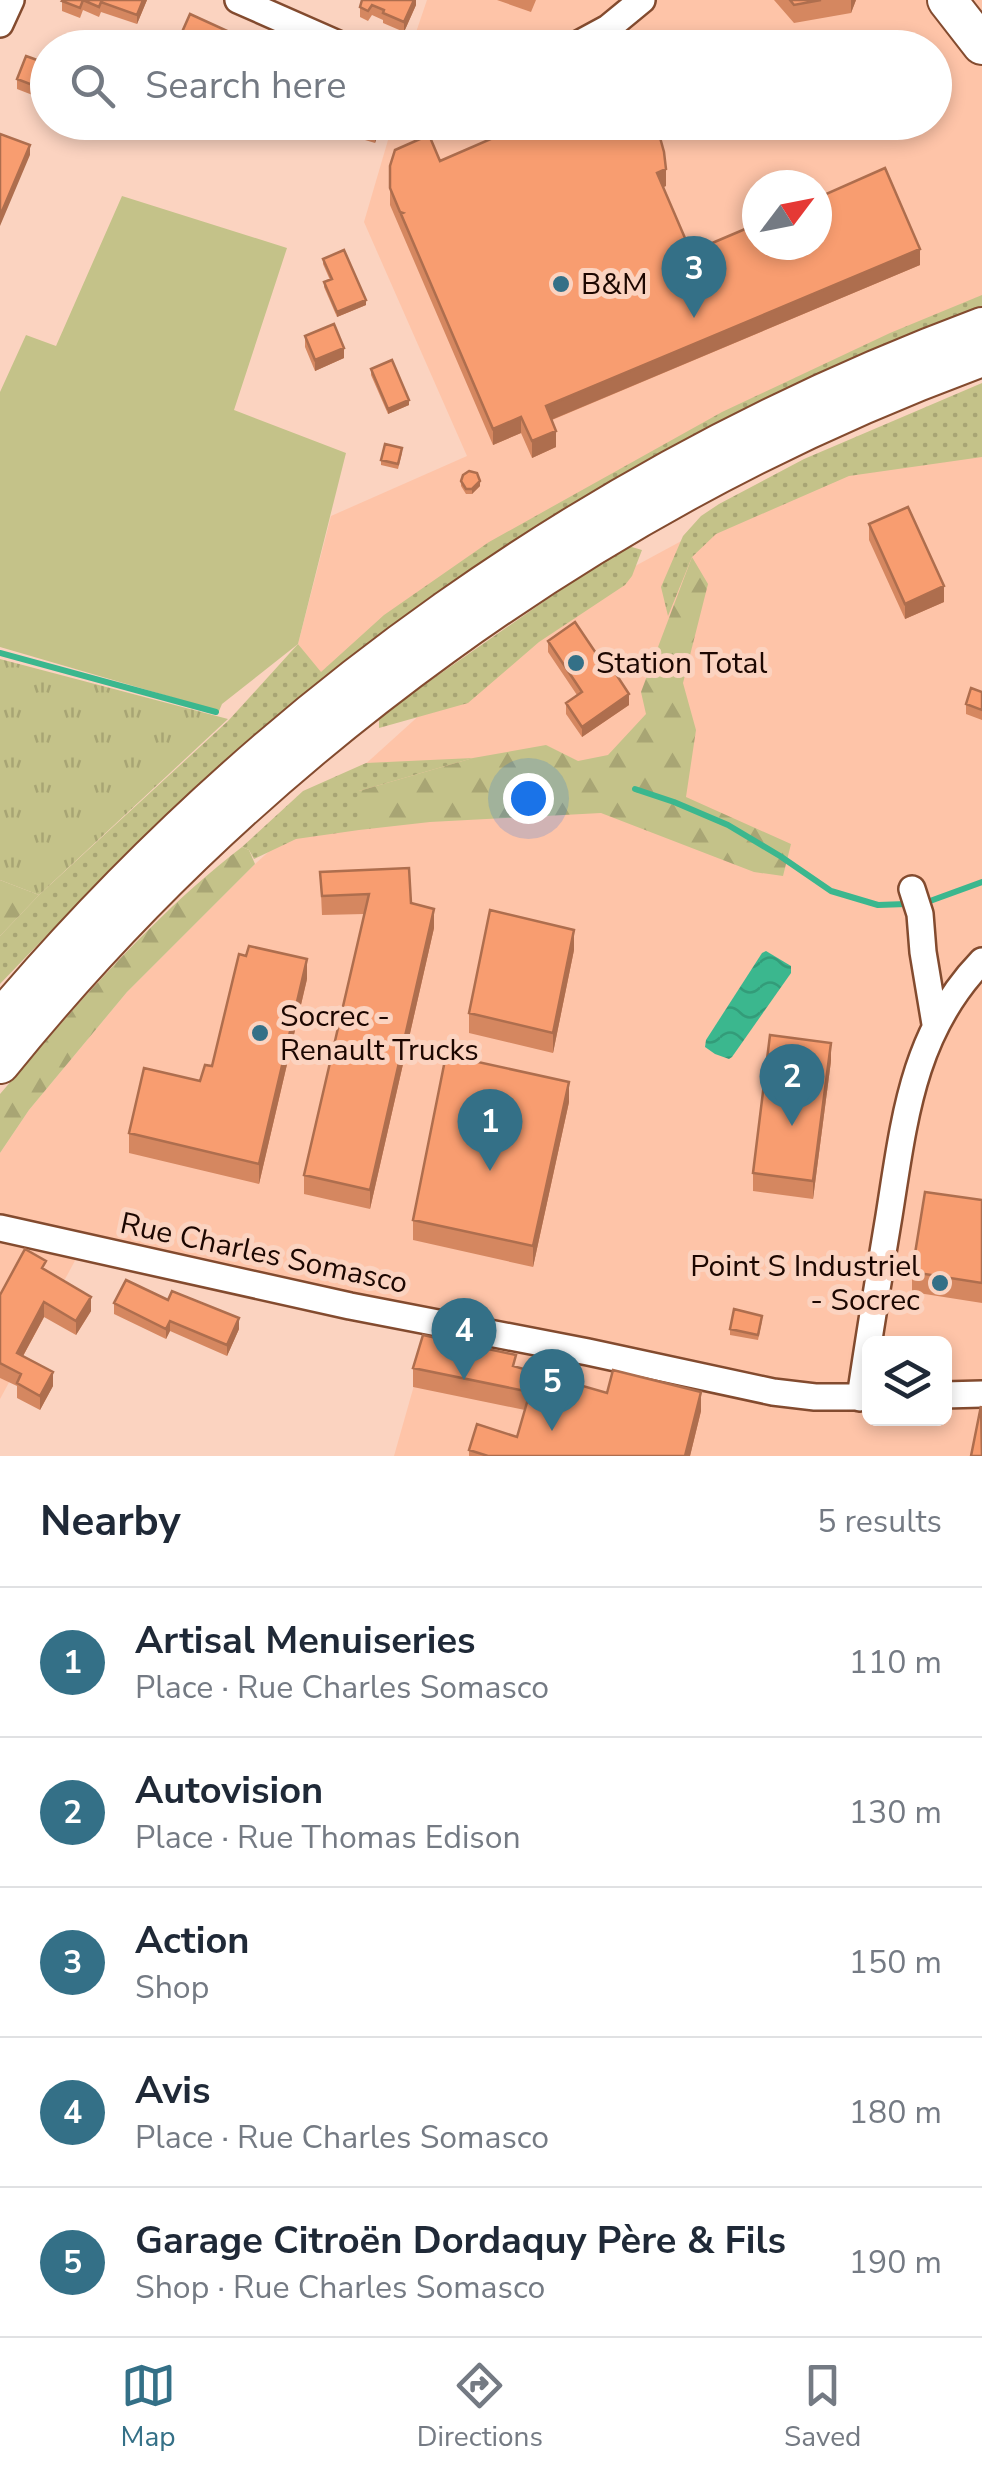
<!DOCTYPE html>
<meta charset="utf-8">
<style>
body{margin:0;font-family:"Nunito Sans",sans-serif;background:#f6f6f7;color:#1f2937}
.controls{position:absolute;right:30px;bottom:30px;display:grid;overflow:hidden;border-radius:15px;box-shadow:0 5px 15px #0003}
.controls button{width:90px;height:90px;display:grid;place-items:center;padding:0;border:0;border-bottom:2px solid #e0e1e3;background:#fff;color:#1f2937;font:50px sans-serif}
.compass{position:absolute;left:742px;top:170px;width:90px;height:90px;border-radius:50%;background:#fff;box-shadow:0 5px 15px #0003;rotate:58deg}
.you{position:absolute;left:528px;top:798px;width:35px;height:35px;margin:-25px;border:8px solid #fff;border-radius:50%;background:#1a73e8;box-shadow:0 0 0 15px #1a73e833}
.badge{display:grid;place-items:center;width:65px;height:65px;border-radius:50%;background:#347087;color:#fff;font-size:32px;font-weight:700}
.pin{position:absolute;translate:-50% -82px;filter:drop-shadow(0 2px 5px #0008)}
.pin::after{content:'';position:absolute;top:52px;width:35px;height:30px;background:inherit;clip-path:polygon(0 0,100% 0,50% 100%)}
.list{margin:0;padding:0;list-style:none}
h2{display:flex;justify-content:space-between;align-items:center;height:130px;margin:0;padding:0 40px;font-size:42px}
h2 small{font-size:32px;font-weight:400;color:#747a83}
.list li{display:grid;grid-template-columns:65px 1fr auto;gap:30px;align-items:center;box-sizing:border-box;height:150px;padding:0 40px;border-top:2px solid #e0e1e3}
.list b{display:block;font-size:38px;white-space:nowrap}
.list p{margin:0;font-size:32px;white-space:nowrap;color:#747a83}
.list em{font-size:32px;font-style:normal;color:#747a83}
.icon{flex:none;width:55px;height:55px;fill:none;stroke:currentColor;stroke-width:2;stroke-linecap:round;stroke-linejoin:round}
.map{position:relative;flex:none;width:982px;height:1456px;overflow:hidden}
.search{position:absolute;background:#fff;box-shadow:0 5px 15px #0003;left:30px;right:30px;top:30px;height:110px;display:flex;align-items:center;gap:25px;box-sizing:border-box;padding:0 35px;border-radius:55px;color:#747a83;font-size:38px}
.sheet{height:880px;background:#fff}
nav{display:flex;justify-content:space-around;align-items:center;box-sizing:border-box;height:140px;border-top:2px solid #e0e1e3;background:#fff;font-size:28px;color:#747a83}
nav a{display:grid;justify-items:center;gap:5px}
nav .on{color:#347087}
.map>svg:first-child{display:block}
.built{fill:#fec4a8;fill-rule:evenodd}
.grass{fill:url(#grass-dots)}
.forest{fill:url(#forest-firs)}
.park{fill:url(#park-tufts)}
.garden{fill:#c4c289}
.water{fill:url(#water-waves)}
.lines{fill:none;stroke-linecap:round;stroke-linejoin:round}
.stream{stroke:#3bb78e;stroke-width:6}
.minor-casing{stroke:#834b2f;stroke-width:30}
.highway-casing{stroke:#834b2f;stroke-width:42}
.minor{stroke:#fff;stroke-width:25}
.highway{stroke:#fff;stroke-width:38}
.wall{fill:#d58760}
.shaded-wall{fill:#ae6e4e}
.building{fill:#f89d70;stroke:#ae6e4e;stroke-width:2.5}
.poi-dot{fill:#347087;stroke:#fbd3c0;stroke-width:4}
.labels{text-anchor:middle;stroke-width:10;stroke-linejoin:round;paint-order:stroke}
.poi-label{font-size:30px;fill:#1c0701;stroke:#fbd3c0;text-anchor:start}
.street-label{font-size:30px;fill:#1c0701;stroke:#fbd3c0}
</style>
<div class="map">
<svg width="982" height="1456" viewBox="0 0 982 1456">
<defs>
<pattern id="grass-dots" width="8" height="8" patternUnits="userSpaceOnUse" patternTransform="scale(2.5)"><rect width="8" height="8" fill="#c4c289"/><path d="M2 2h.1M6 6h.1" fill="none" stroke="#a8a574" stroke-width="1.8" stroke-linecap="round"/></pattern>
<pattern id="forest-firs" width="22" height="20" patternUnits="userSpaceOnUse" patternTransform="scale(2.5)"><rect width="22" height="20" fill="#c4c289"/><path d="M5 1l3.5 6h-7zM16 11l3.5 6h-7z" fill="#a8a574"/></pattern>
<pattern id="park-tufts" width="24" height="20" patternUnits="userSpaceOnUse" patternTransform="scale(2.5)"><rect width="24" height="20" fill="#c4c289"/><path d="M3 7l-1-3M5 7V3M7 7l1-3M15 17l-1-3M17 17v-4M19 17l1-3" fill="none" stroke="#a8a574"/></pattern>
<pattern id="water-waves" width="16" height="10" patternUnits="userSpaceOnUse" patternTransform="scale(2.5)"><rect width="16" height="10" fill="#3bb78e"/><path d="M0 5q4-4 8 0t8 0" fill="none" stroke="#339c79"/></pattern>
</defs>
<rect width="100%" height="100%" fill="#fbd3c0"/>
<!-- built -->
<path class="built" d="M 427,0 L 982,0 L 982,304 L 320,673 L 298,644 L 331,516 L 467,456 L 364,222 L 393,123 L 934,122 L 934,48 L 411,47 ZM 757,185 L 817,185 L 817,245 L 757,245 Z
M 982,409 L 982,1456 L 394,1456 L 428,1336 L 77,1257 L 0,1399 L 0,1153 L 29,1110 L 127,992 L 255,864 L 423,712 L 637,565 L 811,471 ZM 870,1344 L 944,1344 L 944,1418 L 870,1418 Z"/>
<!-- grass -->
<path class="grass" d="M 982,295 L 982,311 L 367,648 C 313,690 257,731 206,778 C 135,845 67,914 0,984 L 0,936 L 39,895 L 228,721 L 298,644 L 321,672 L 384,615 L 489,542 L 722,412 L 890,333 Z
M 982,383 L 982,457 L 849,476 L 716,534 L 692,557 L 668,616 L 661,587 L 683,536 L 701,516 L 719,504 L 804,459 Z
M 625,545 L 642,550 L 632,576 L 625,585 L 539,642 L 468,703 L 379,728 L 379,720 L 391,708 Z
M 473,758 L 359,791 L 359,830 L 296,839 L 254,859 L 249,850 L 242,847 L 303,791 L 366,763 Z"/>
<!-- forest -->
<path class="forest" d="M 692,557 L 708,584 L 683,683 L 696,730 L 686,797 L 791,844 L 783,876 L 754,872 L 601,813 L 430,822 L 359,830 L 359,791 L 473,758 L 546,745 L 578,761 L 608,755 L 646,714 L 641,692 Z
M 242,847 L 249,850 L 255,864 L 127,992 L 29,1110 L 0,1153 L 0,1094 C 75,1007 150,918 242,847 Z
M 0,880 L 39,895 L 0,936 Z"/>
<!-- park -->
<path class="park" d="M 0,659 L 228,719 L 39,895 L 0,880 Z"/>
<!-- garden -->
<path class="garden" d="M 122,196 L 287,248 L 234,410 L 346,453 L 298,644 L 222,704 L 219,711 L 0,647 L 0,392 L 26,335 L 56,346 Z"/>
<!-- water -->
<path class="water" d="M 766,951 L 791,966 L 791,973 L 732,1057 L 729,1059 L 715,1054 L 705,1047 L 706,1040 L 762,953 Z"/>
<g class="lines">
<!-- stream -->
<path class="stream" d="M 0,653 L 216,712
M 635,789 L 674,802 L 728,825 L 780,856 L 831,891 L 878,905 L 906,904
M 930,901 L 982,882"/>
<defs>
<path id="minor" d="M 238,0 L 347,48
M 0,24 L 11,0
M 571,48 L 608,28 L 642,0
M 912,889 L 920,914 L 923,952 L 935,1024
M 0,1228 L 350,1306 L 588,1352 L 773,1392 L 815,1397 L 870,1397
M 944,1395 L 982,1394
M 860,1398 C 869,1337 879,1276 889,1216 C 904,1122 912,1033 982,961"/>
<path id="highway" d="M 947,0 L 982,45
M 0,1020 C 263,709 601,469 982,327
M 0,1064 C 254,750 602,496 982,357"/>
</defs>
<!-- minor casing -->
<use href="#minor" class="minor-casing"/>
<!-- highway casing -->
<use href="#highway" class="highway-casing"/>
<!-- minor -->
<use href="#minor" class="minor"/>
<!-- highway -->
<use href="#highway" class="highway"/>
</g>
<!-- wall -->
<path class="wall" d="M 61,0 L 147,0 L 137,24 L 101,12 L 99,17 L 83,10 L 80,18 L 62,11 L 62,1 Z
M 362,0 L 416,0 L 416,5 L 404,32 L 383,23 L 383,20 L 372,15 L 368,21 L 360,17 L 360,7 Z
M 497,0 L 536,0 L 531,12 Z
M 774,0 L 856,0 L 851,13 L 794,23 Z
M 48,64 L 48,101 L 17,89 L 17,79 Z
M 325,122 L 382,122 L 375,143 L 325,128 Z
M 440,161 L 666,186 L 663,187 L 691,252 L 920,265 L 552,420 L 556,447 L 532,458 L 521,433 L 493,445 L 390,205 L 390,166 Z
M 323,259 L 366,305 L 337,317 L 324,287 L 324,282 L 330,280 L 323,264 Z
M 305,336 L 344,358 L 315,371 L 305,347 Z
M 371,369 L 409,405 L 388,414 L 371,375 Z
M 402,453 L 398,469 L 381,465 L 381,460 Z
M 461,481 L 480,486 L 472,494 L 466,494 L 461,486 Z
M 869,524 L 944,602 L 905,619 L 869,540 Z
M 548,641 L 610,674 L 629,705 L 582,737 L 566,714 L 566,703 L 577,695 L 548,652 Z
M 982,692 L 982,720 L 966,714 L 966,704 Z
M 320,872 L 411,903 L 434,928 L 370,1209 L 304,1194 L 304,1175 L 364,914 L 322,915 Z
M 574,950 L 553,1053 L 469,1033 L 469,1013 Z
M 307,979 L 259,1184 L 129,1153 L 129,1133 L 200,1081 L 212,1066 Z
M 831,1061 L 813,1199 L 753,1191 L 753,1173 Z
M 569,1102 L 533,1267 L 413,1240 L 413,1220 Z
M 982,1200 L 982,1303 L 912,1292 L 912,1272 Z
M 46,1271 L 91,1311 L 76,1335 L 44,1317 L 23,1356 L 53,1386 L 40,1410 L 17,1398 L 17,1386 L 0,1378 L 0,1295 Z
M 168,1300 L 239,1329 L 227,1356 L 170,1331 L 166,1339 L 114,1314 L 114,1303 Z
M 762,1321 L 758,1340 L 730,1335 L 730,1329 Z
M 516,1367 L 607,1393 L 701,1411 L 690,1456 L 469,1456 L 469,1450 L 517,1437 L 525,1410 L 413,1387 L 413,1368 Z"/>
<!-- shaded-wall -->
<path class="shaded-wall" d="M 143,0 L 147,0 L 137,24 L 137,15 Z
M 414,0 L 416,0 L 416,5 L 404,32 L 404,22 Z
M 851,0 L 856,0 L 851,13 Z
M 378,122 L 382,122 L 375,143 L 375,133 Z
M 30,145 L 30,155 L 0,226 L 0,216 Z
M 666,169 L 666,186 L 657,190 L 657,173 Z
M 920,249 L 920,265 L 546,422 L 546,406 Z
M 366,300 L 366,305 L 337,317 L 337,312 Z
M 344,348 L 344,358 L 315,371 L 315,360 Z
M 409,400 L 409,405 L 388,414 L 388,409 Z
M 521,417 L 521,433 L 493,445 L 493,429 Z
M 556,431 L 556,447 L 532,458 L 532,441 Z
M 480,481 L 480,486 L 472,494 L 472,489 Z
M 944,586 L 944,602 L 905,619 L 905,604 Z
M 629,694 L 629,705 L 582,737 L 582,727 Z
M 434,909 L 434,928 L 370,1209 L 370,1190 Z
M 574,930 L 574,950 L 553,1053 L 553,1033 Z
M 307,959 L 307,979 L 259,1184 L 259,1164 Z
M 831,1043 L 831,1061 L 813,1199 L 813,1181 Z
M 569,1082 L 569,1102 L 533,1267 L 533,1246 Z
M 91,1297 L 91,1311 L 76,1335 L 76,1321 Z
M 44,1302 L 44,1317 L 17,1367 L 17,1353 Z
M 239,1318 L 239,1329 L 227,1356 L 227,1345 Z
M 170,1321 L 170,1331 L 166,1339 L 166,1329 Z
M 53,1372 L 53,1386 L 40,1410 L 40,1396 Z
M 701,1392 L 701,1411 L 690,1456 L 685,1456 Z"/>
<!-- building -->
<path class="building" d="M 63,0 L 143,0 L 137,15 L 101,2 L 99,7 L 83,0 L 80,8 L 62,1 Z
M 362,0 L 414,0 L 404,22 L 383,13 L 384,10 L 372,5 L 368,11 L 360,7 Z
M 790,0 L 821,0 L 794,5 Z
M 190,14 L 258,45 L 264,48 L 175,48 Z
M 26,56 L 48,64 L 48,91 L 17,79 Z
M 342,122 L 378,122 L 375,133 Z
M 530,122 L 651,122 L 659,134 L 664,152 L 666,169 L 657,173 L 691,252 L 757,224 L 757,245 L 817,245 L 817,198 L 885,168 L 920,249 L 546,406 L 556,431 L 532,441 L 521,417 L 493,429 L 401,214 L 403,213 L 400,212 L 390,188 L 390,166 L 395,150 L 429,135 L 440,161 Z
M 0,134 L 30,145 L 0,216 Z
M 344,250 L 366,300 L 337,312 L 324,282 L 332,279 L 323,259 Z
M 334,324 L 344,348 L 315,360 L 305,336 Z
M 392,360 L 409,400 L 388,409 L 371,369 Z
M 385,444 L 402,448 L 398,464 L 381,460 Z
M 469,471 L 477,473 L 480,481 L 472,489 L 466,489 L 461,481 L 463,475 Z
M 908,507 L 944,586 L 905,604 L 869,524 Z
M 575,622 L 610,674 L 614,671 L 629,694 L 582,727 L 566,703 L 582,692 L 548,641 Z
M 971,688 L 982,692 L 982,710 L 966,704 Z
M 409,868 L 411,903 L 434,909 L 370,1190 L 304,1175 L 369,894 L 322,896 L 320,872 Z
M 490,910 L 574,930 L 553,1033 L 469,1013 Z
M 249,946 L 307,959 L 259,1164 L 129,1133 L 144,1068 L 200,1081 L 205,1065 L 212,1066 L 239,954 L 246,956 Z
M 770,1035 L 831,1043 L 813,1181 L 753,1173 Z
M 446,1055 L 569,1082 L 533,1246 L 413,1220 Z
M 925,1192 L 982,1200 L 982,1283 L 912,1272 Z
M 25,1249 L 46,1261 L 42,1268 L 91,1297 L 76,1321 L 44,1302 L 17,1353 L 53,1372 L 40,1396 L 17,1383 L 21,1374 L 0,1363 L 0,1295 Z
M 126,1280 L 168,1300 L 172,1291 L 239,1318 L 227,1345 L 170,1321 L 166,1329 L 114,1303 Z
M 734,1309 L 762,1316 L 758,1335 L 730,1329 Z
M 423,1335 L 516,1355 L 513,1366 L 607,1393 L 613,1370 L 701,1392 L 685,1456 L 488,1456 L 469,1450 L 477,1424 L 517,1437 L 530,1392 L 413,1368 Z
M 981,1406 L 982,1456 L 971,1456 Z"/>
<!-- markers -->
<g class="poi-dot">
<circle cx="561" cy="284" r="10"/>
<circle cx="576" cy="663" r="10"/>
<circle cx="260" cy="1033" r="10"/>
<circle cx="940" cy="1283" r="10"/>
</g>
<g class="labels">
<!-- poi labels -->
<g class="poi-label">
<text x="581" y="294">B&amp;M</text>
<text x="596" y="673">Station Total</text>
<text x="280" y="1026">Socrec -<tspan x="280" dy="34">Renault Trucks</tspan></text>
<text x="920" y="1276" text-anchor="end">Point S Industriel<tspan x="920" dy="34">- Socrec</tspan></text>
</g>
<!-- street labels -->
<g class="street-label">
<text transform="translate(264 1253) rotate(12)" y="10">Rue Charles Somasco</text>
</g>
</g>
</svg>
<div class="controls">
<button><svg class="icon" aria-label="layers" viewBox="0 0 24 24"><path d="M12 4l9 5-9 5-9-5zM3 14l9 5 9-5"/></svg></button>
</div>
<svg class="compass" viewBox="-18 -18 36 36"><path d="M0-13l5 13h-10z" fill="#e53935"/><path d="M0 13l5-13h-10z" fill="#747a83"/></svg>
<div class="you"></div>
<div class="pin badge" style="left:490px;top:1171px">1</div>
<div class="pin badge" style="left:792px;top:1126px">2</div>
<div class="pin badge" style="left:694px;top:318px">3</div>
<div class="pin badge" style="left:464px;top:1380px">4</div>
<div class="pin badge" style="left:552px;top:1431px">5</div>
<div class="search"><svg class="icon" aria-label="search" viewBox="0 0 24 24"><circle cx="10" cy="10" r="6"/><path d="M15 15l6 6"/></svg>Search here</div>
</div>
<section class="sheet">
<h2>Nearby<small>5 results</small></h2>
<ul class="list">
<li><span class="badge">1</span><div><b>Artisal Menuiseries</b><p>Place · Rue Charles Somasco</p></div><em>110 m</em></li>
<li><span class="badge">2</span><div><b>Autovision</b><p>Place · Rue Thomas Edison</p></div><em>130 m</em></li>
<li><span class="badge">3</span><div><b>Action</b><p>Shop</p></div><em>150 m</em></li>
<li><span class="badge">4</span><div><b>Avis</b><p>Place · Rue Charles Somasco</p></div><em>180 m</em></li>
<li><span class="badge">5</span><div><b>Garage Citroën Dordaquy Père &amp; Fils</b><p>Shop · Rue Charles Somasco</p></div><em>190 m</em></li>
</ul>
</section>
<nav>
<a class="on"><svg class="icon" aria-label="map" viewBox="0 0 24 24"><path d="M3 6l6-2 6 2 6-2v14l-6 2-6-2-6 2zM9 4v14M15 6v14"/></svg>Map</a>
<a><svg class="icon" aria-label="directions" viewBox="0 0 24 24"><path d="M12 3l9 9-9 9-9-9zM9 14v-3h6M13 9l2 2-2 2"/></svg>Directions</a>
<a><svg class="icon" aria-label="saved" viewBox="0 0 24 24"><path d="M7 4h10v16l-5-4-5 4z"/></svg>Saved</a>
</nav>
